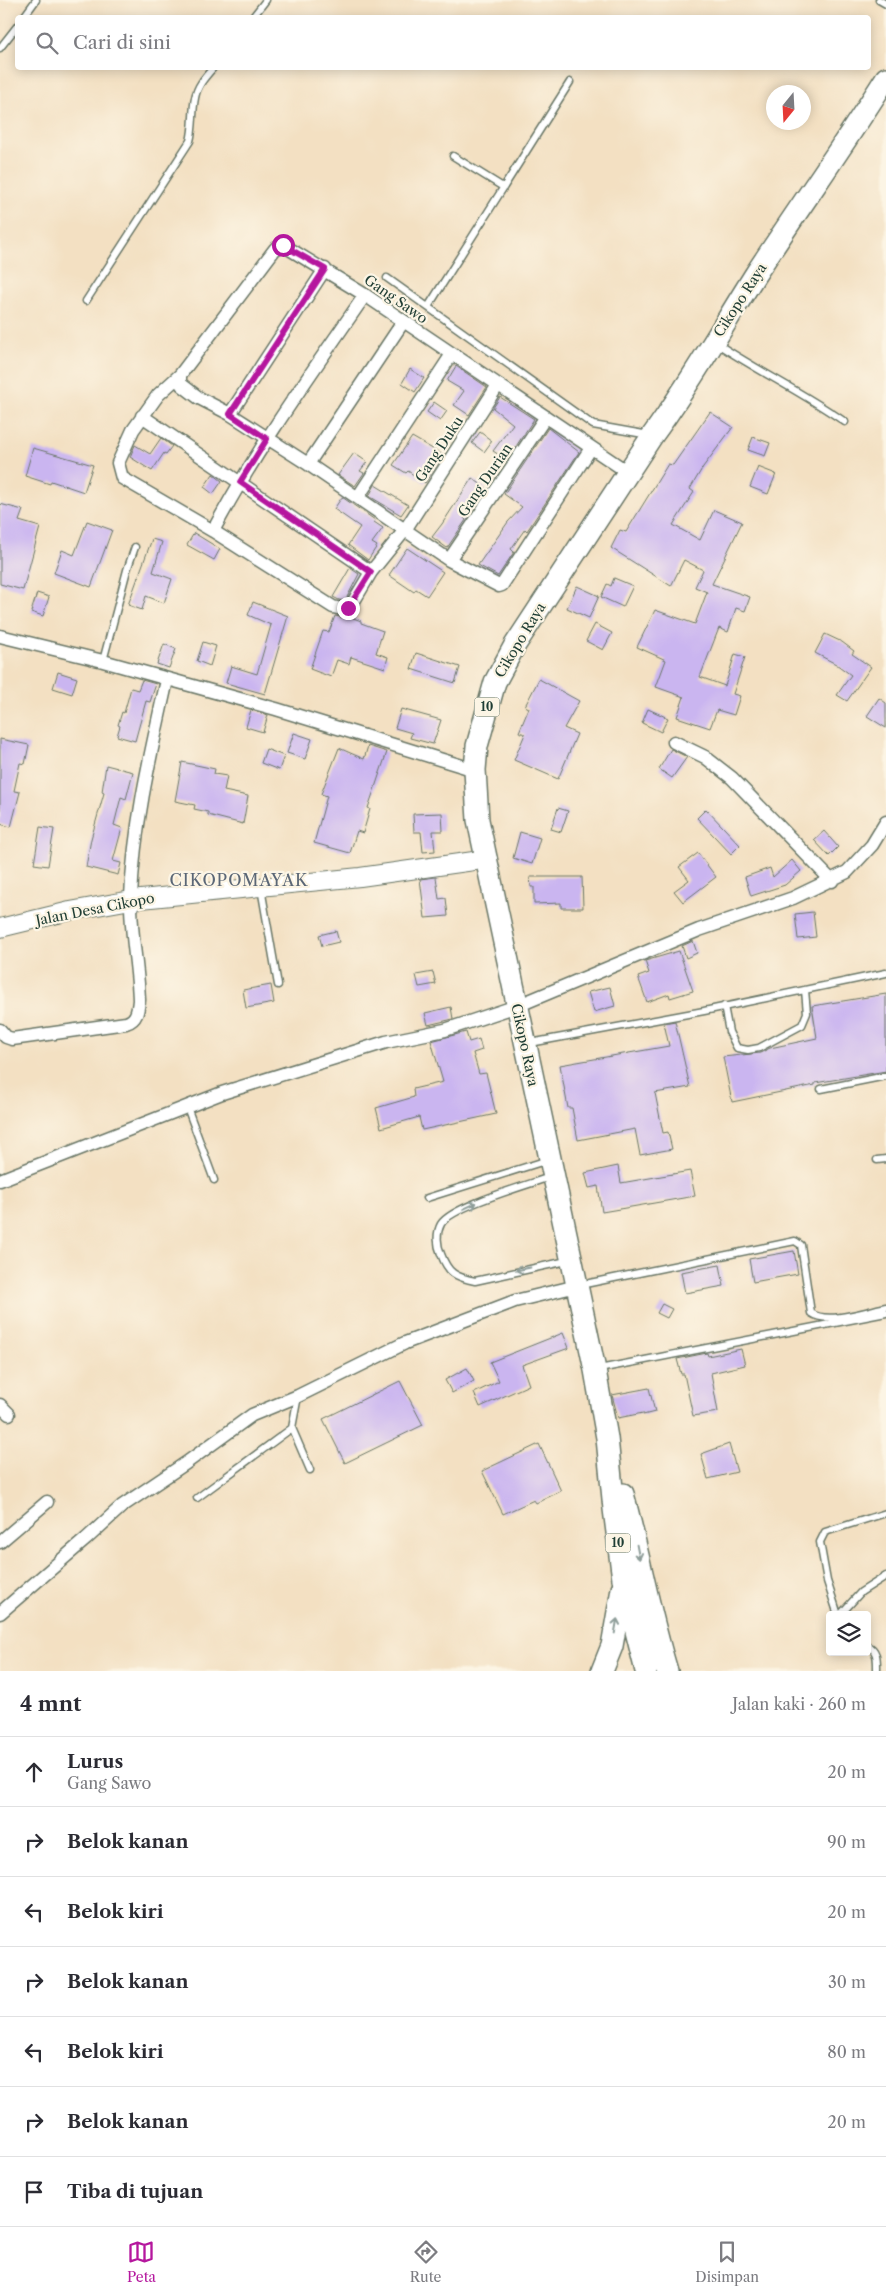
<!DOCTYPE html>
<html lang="id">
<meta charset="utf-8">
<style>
body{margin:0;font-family:"Libre Caslon Text",serif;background:#f7f7f7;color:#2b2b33}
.controls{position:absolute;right:15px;bottom:15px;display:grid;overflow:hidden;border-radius:5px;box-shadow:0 2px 12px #0003}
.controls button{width:45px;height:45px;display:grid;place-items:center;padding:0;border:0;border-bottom:1px solid #e1e1e2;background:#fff;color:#2b2b33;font:25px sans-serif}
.compass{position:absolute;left:766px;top:85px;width:45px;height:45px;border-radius:50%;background:#fff;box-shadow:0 2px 12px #0003;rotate:198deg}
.stop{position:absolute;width:15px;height:15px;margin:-11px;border:4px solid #b5179e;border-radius:50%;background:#fff}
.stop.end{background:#b5179e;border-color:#fff;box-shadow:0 1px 5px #0008}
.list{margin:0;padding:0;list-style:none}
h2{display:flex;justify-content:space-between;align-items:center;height:65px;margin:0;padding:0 20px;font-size:21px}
h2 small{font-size:16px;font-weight:400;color:#7c7c81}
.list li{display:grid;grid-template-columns:32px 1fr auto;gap:15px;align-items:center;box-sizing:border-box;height:70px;padding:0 20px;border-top:1px solid #e1e1e2}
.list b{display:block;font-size:19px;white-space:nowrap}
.list p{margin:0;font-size:16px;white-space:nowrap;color:#7c7c81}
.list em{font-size:16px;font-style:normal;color:#7c7c81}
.icon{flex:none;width:28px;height:28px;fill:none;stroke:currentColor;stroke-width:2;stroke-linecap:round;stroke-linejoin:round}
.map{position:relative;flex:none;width:886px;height:1671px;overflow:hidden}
.search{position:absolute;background:#fff;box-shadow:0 2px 12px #0003;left:15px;right:15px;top:15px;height:55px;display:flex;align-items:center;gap:12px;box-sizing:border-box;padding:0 18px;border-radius:5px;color:#7c7c81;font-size:19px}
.sheet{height:555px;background:#fff}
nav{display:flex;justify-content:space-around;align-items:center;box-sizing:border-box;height:70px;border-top:1px solid #e1e1e2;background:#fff;font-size:14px;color:#7c7c81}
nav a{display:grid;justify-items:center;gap:2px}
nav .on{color:#b5179e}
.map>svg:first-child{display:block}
.building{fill:#cab5f0}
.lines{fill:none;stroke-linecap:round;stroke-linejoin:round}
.service-casing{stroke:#697666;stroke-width:9}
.minor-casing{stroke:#697666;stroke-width:15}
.secondary-casing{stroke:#697666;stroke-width:20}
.trunk-casing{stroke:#697666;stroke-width:24}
.service{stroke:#fff;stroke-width:6}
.minor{stroke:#fff;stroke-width:12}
.secondary{stroke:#fff;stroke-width:18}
.trunk{stroke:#fff;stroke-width:21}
.oneway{stroke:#8f9e9a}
.route{stroke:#b5179e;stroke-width:6}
.labels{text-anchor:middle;stroke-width:4.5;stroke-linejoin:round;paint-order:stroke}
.shield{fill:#fcf5e5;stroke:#617469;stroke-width:1}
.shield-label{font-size:12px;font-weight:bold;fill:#1f3d34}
.street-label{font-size:14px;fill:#1f3d34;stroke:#fcf5e5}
.quarter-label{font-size:16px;letter-spacing:1px;fill:#5b6776;stroke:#fcf5e5}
</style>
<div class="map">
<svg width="886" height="1671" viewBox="0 0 886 1671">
<rect width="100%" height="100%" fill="#fcf5e5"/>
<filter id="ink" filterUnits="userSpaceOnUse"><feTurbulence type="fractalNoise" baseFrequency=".02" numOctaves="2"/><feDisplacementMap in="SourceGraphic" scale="10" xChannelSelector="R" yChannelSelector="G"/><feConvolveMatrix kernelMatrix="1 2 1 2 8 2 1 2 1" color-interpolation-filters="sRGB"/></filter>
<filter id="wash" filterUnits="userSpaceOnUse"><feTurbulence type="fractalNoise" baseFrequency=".0096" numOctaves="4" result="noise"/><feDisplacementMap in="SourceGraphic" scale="20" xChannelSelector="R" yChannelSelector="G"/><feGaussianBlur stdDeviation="1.12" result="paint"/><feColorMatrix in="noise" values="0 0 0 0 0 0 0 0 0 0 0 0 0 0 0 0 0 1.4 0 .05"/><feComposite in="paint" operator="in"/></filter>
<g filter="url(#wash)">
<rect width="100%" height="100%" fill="#f3e0c2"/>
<g id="blocks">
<!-- building -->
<path class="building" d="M 456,366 L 487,387 L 469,415 L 454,405 L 464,391 L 447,381 Z
M 410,369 L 424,378 L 415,392 L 402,383 Z
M 500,397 L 534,419 L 507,460 L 493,451 L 513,424 L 493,408 Z
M 434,402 L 447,411 L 440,421 L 427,412 Z
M 710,412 L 733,427 L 703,467 L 690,489 L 694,492 L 673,525 L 700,540 L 714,510 L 742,522 L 712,584 L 750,597 L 745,611 L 736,608 L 728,632 L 719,628 L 700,677 L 725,686 L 735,654 L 745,657 L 733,694 L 740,696 L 734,715 L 717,710 L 710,728 L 677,717 L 684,697 L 656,687 L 666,660 L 637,647 L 655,610 L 695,624 L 707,592 L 695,587 L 703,570 L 684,560 L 671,586 L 611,548 L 620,530 L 626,532 L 668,464 L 673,465 Z
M 548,428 L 579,452 L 527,531 L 525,529 L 511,549 L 514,552 L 498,576 L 478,565 L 508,522 L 522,507 L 504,494 Z
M 480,432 L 492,441 L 484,452 L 472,443 Z
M 412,437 L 443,455 L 425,483 L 408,471 L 406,473 L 393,465 Z
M 753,437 L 770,443 L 765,456 L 748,450 Z
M 161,438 L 172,446 L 166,454 L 164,453 L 152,471 L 130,457 L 135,445 L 150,454 Z
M 33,448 L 93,465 L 84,492 L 51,481 L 50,484 L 25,476 Z
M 354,453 L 367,462 L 360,471 L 364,473 L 355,486 L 338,475 Z
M 758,467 L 776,474 L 768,494 L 750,487 Z
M 213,474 L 222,481 L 213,494 L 204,487 Z
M 472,478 L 486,488 L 464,518 L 466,520 L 447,548 L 432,537 L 442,524 Z
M 375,485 L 408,505 L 401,515 L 369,496 Z
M 342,497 L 375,520 L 374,522 L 383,528 L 372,543 L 377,546 L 368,560 L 348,545 L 360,527 L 334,509 Z
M 0,504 L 23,510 L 19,521 L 40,527 L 23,590 L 0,584 Z
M 87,521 L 112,530 L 91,587 L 54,573 L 62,550 L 74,555 Z
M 194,533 L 220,549 L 214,560 L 187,545 Z
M 152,539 L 162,542 L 153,572 L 172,579 L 164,603 L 146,596 L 142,610 L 128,605 Z
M 407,548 L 443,572 L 427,596 L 416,589 L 414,592 L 389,575 Z
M 350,568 L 359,574 L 345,601 L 339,600 L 333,597 Z
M 614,578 L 633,586 L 623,607 L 601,597 L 607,584 L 611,586 Z
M 577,586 L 599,596 L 589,618 L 567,608 Z
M 37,593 L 49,597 L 43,616 L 31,612 Z
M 253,602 L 288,616 L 265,694 L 226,683 L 231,666 L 257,674 L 271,625 L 248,615 Z
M 335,616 L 345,618 L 351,617 L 361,621 L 361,623 L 383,631 L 376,653 L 388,657 L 385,668 L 351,657 L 349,664 L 337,660 L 331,677 L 310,669 L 323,631 L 329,632 Z
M 595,624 L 612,633 L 603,650 L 586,641 Z
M 825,634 L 842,642 L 854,651 L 852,654 L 871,667 L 847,701 L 837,695 L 851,675 L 836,664 L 815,653 Z
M 203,642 L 216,646 L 210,666 L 197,661 Z
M 164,644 L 176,649 L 169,668 L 157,664 Z
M 416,653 L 460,667 L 455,683 L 411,669 Z
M 58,672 L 77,678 L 72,694 L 53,688 Z
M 539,679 L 579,701 L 564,728 L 577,734 L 558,779 L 514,760 L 525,734 L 519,732 L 529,708 L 525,706 Z
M 142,680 L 156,684 L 150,702 L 146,701 L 135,741 L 117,736 L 120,726 L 118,725 L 122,712 L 124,713 L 131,688 L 138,690 Z
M 879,698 L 886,703 L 886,728 L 867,716 Z
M 401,709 L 441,720 L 433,744 L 410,738 L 412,733 L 395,728 Z
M 648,709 L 668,718 L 661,732 L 642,723 Z
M 251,710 L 268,715 L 263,732 L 246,727 Z
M 294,733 L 312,739 L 305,759 L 287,753 Z
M 0,739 L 29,745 L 25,764 L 20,763 L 14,791 L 20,792 L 11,827 L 0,824 Z
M 368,746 L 387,752 L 368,808 L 370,809 L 363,833 L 357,831 L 350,853 L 314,843 L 327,796 L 321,794 L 339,748 L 364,759 Z
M 266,749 L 284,756 L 279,770 L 261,763 Z
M 671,749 L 687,757 L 672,778 L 659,769 Z
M 182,762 L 215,769 L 214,774 L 227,776 L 224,791 L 248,796 L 243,824 L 208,815 L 208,812 L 194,809 L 195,805 L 175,801 Z
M 106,765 L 133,772 L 126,799 L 121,797 L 114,825 L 122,828 L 113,861 L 121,863 L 118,875 L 86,867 L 91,839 L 104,793 L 102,792 Z
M 558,808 L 568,811 L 561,832 L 551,829 Z
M 706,809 L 740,845 L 731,854 L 697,818 Z
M 442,813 L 443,831 L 433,831 L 435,851 L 423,852 L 421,832 L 414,832 L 413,814 Z
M 40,827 L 54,829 L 48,866 L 34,864 Z
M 824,831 L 838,847 L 829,856 L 814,840 Z
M 520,832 L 540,838 L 532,864 L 513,858 Z
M 698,853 L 716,877 L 683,902 L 674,891 L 689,880 L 679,867 Z
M 792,860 L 801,871 L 785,885 L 751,896 L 745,877 L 770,868 L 773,877 Z
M 436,877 L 439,899 L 446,898 L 448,916 L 425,918 L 420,879 Z
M 530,877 L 582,877 L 583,908 L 561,908 L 561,903 L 534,904 L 534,887 L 531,887 Z
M 813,912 L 816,937 L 798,939 L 795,914 Z
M 336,931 L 339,942 L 322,946 L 319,935 Z
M 693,941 L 697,953 L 686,958 L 682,946 Z
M 679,951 L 693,991 L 670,998 L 669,994 L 647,1002 L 638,977 L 649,973 L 645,961 Z
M 433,972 L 436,984 L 419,987 L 416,975 Z
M 271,985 L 274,1003 L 246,1008 L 243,990 Z
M 610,987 L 615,1006 L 594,1012 L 588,992 Z
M 886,994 L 886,1071 L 815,1083 L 815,1085 L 732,1102 L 723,1057 L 760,1053 L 770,1048 L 817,1038 L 812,1006 Z
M 451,1007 L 453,1019 L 428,1025 L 425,1013 Z
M 675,1021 L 690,1087 L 655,1093 L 663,1133 L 668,1132 L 672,1149 L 640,1155 L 635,1129 L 578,1140 L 572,1108 L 568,1108 L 560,1065 L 669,1046 L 664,1023 Z
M 466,1032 L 469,1042 L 479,1039 L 482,1050 L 473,1053 L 479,1074 L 486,1073 L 496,1114 L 422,1130 L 419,1117 L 381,1128 L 376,1108 L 414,1097 L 413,1089 L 443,1082 L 431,1041 Z
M 618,1166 L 621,1183 L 690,1171 L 695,1196 L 602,1212 L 598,1186 L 589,1188 L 585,1173 Z
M 794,1251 L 798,1274 L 753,1282 L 749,1259 Z
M 720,1265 L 724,1286 L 685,1293 L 681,1272 Z
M 662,1304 L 672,1309 L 667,1318 L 657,1313 Z
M 563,1333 L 569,1348 L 522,1365 L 529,1385 L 480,1407 L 474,1393 L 499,1381 L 490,1362 Z
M 741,1349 L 745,1365 L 711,1373 L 718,1412 L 693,1416 L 684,1374 L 681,1374 L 677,1359 L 707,1353 L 708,1356 Z
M 467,1368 L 474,1381 L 452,1393 L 445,1380 Z
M 400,1381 L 423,1425 L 345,1463 L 323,1419 Z
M 649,1388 L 655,1412 L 643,1415 L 643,1413 L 618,1418 L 612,1395 Z
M 539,1444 L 561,1491 L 536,1503 L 534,1500 L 503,1514 L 482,1471 Z
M 729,1444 L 737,1472 L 708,1479 L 701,1454 Z"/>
</g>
</g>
<g filter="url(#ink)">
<use href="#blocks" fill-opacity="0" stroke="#697666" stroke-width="1"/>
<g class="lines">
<defs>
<path id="service" d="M 879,0 L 886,4
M 23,18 L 36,0
M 252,18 L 266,0
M 0,48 L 18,25
M 453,156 L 503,187
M 387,278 L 593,425 L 649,435
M 86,301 L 190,141 C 194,127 192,112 195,98 C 197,86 205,77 213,68
M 428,307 L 570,82
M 716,343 C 758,371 804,393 845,422
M 103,661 L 127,570 L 135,547
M 261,888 L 278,985
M 724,1006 L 729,1032 L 737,1048 L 748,1050 L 759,1048 L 802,1025 L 807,1013 L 805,990
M 530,1043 L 704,1011 L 886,973
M 821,1089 L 886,1076
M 187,1107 L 214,1180
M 877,1160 L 886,1159
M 550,1177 C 528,1185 452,1206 441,1224 C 436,1233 437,1245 441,1254 C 448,1273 455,1277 475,1281 L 567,1261
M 427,1198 L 548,1160
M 580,1285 L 795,1241 L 801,1245 L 811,1313 C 827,1325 867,1311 886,1307
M 599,1369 L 886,1313
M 298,1396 L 292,1428 L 310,1470
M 197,1498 L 292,1428
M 838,1615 L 827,1581 L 820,1542 L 825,1532 L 886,1513
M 840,1615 L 861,1592 L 886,1576
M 867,1645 C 878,1650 877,1660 877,1671"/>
<path id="minor" d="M 180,375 L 180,382 L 182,385 L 199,398 L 230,414 L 308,464 L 449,560 L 499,586 L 502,585 L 591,448
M 498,385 L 405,530 L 371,572 L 351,606 L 346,610 L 333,607 L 213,531 L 122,478 L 118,463 L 133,430 L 158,395 L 180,375 L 275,249 L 283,245 L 365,295 L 629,473
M 230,414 L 325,269
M 142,416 L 371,572
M 308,464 L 403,322
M 358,497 L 452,354
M 213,531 C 257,448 312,372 365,295
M 449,560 L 545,418
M 0,636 L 103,661 L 276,709 L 475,770
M 674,742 L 705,757 L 732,778 L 832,881
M 0,1030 L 6,1037 L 12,1039 L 126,1023 C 137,1020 138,1010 139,1000 C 138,966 130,931 131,897 C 134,823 151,752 167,680
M 0,1180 L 222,1093 L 386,1042 L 445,1030 L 517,1006 L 699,930 L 793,898 L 847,872 L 872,845 L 886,822
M 0,1405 L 9,1414
M 0,1542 L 47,1502
M 0,1613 L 86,1539 L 122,1506 L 186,1463 L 252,1415 L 298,1396 L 405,1343 L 515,1301 L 577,1286"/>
<path id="secondary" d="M 0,928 L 70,911 L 131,900 L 360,877 L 488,859"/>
<path id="trunk" d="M 623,1494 C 639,1553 649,1613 667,1671
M 602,1671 L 612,1646 L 622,1589
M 646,1671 L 623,1579 L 614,1509 L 607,1438 L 595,1370 L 478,820 L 475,770 L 477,746 L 495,682 L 515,645 L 652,436 C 690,384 721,329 755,275 C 798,209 844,145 886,78"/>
</defs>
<!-- service casing -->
<use href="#service" class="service-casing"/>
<!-- minor casing -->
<use href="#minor" class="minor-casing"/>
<!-- secondary casing -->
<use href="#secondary" class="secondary-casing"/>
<!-- trunk casing -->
<use href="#trunk" class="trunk-casing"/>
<!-- service -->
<use href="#service" class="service"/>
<!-- minor -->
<use href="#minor" class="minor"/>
<!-- secondary -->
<use href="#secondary" class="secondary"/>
<!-- trunk -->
<use href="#trunk" class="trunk"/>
</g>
<!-- one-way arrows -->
<defs><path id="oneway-shaft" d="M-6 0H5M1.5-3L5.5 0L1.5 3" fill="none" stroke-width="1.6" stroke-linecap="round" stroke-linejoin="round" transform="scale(1.25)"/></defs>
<g class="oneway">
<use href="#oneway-shaft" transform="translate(470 1206) rotate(-25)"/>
<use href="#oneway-shaft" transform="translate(523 1269) rotate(169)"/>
<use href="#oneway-shaft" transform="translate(638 1552) rotate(79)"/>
<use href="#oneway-shaft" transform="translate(616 1626) rotate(-80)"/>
</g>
</g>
<g class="lines" filter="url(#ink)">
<!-- route -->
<path class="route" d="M 283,245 L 325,269 L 230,414 L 267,439 L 240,482 L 371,572 L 348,608"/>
</g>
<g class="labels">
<!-- shield labels -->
<g class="shield">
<rect x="474.5" y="697.5" width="25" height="19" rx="4"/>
<rect x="605.5" y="1533.5" width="25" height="19" rx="4"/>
</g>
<g class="shield-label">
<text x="487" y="711">10</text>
<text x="618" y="1547">10</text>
</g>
<!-- street labels -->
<g class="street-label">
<text transform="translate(396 299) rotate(35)" y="5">Gang Sawo</text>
<text transform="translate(740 300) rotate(-57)" y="5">Cikopo Raya</text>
<text transform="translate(439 449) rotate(-57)" y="5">Gang Duku</text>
<text transform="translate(485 480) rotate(-56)" y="5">Gang Durian</text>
<text transform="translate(520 640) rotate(-59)" y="5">Cikopo Raya</text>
<text transform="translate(95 909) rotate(-11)" y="5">Jalan Desa Cikopo</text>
<text transform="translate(525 1045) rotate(78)" y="5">Cikopo Raya</text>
</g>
<!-- quarter labels -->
<g class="quarter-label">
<text x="239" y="886">CIKOPOMAYAK</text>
</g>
</g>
</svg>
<div class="controls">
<button><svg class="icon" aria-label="layers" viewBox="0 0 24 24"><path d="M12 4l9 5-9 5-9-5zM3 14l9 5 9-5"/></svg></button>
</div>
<svg class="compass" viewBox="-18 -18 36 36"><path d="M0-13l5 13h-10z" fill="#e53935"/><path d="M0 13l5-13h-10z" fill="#7c7c81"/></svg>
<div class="stop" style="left:283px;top:245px"></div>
<div class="stop end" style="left:348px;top:608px"></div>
<div class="search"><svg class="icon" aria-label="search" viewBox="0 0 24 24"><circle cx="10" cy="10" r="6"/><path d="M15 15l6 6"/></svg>Cari di sini</div>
</div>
<section class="sheet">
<h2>4 mnt<small>Jalan kaki · 260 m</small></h2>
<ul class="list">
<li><svg class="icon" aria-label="ahead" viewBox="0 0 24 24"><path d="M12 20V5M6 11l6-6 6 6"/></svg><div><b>Lurus</b><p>Gang Sawo</p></div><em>20 m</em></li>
<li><svg class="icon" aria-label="right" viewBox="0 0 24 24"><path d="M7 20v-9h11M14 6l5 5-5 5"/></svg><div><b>Belok kanan</b></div><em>90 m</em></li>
<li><svg class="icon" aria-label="left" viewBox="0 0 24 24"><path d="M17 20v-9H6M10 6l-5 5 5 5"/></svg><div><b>Belok kiri</b></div><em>20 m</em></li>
<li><svg class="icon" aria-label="right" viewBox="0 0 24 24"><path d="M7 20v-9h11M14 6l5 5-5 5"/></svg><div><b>Belok kanan</b></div><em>30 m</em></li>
<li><svg class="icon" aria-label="left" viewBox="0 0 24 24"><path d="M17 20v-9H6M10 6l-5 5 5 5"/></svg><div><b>Belok kiri</b></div><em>80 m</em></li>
<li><svg class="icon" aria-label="right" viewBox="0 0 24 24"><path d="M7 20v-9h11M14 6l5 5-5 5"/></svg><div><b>Belok kanan</b></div><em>20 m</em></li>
<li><svg class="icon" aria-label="arrive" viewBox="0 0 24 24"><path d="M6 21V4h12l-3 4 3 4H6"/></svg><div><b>Tiba di tujuan</b></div></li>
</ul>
</section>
<nav>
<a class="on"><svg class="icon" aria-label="map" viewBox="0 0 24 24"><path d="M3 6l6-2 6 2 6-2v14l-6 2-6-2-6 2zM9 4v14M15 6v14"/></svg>Peta</a>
<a><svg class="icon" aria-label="directions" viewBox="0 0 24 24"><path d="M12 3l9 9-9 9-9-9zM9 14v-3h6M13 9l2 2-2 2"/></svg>Rute</a>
<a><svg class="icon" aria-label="saved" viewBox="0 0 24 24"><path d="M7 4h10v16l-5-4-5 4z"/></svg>Disimpan</a>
</nav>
